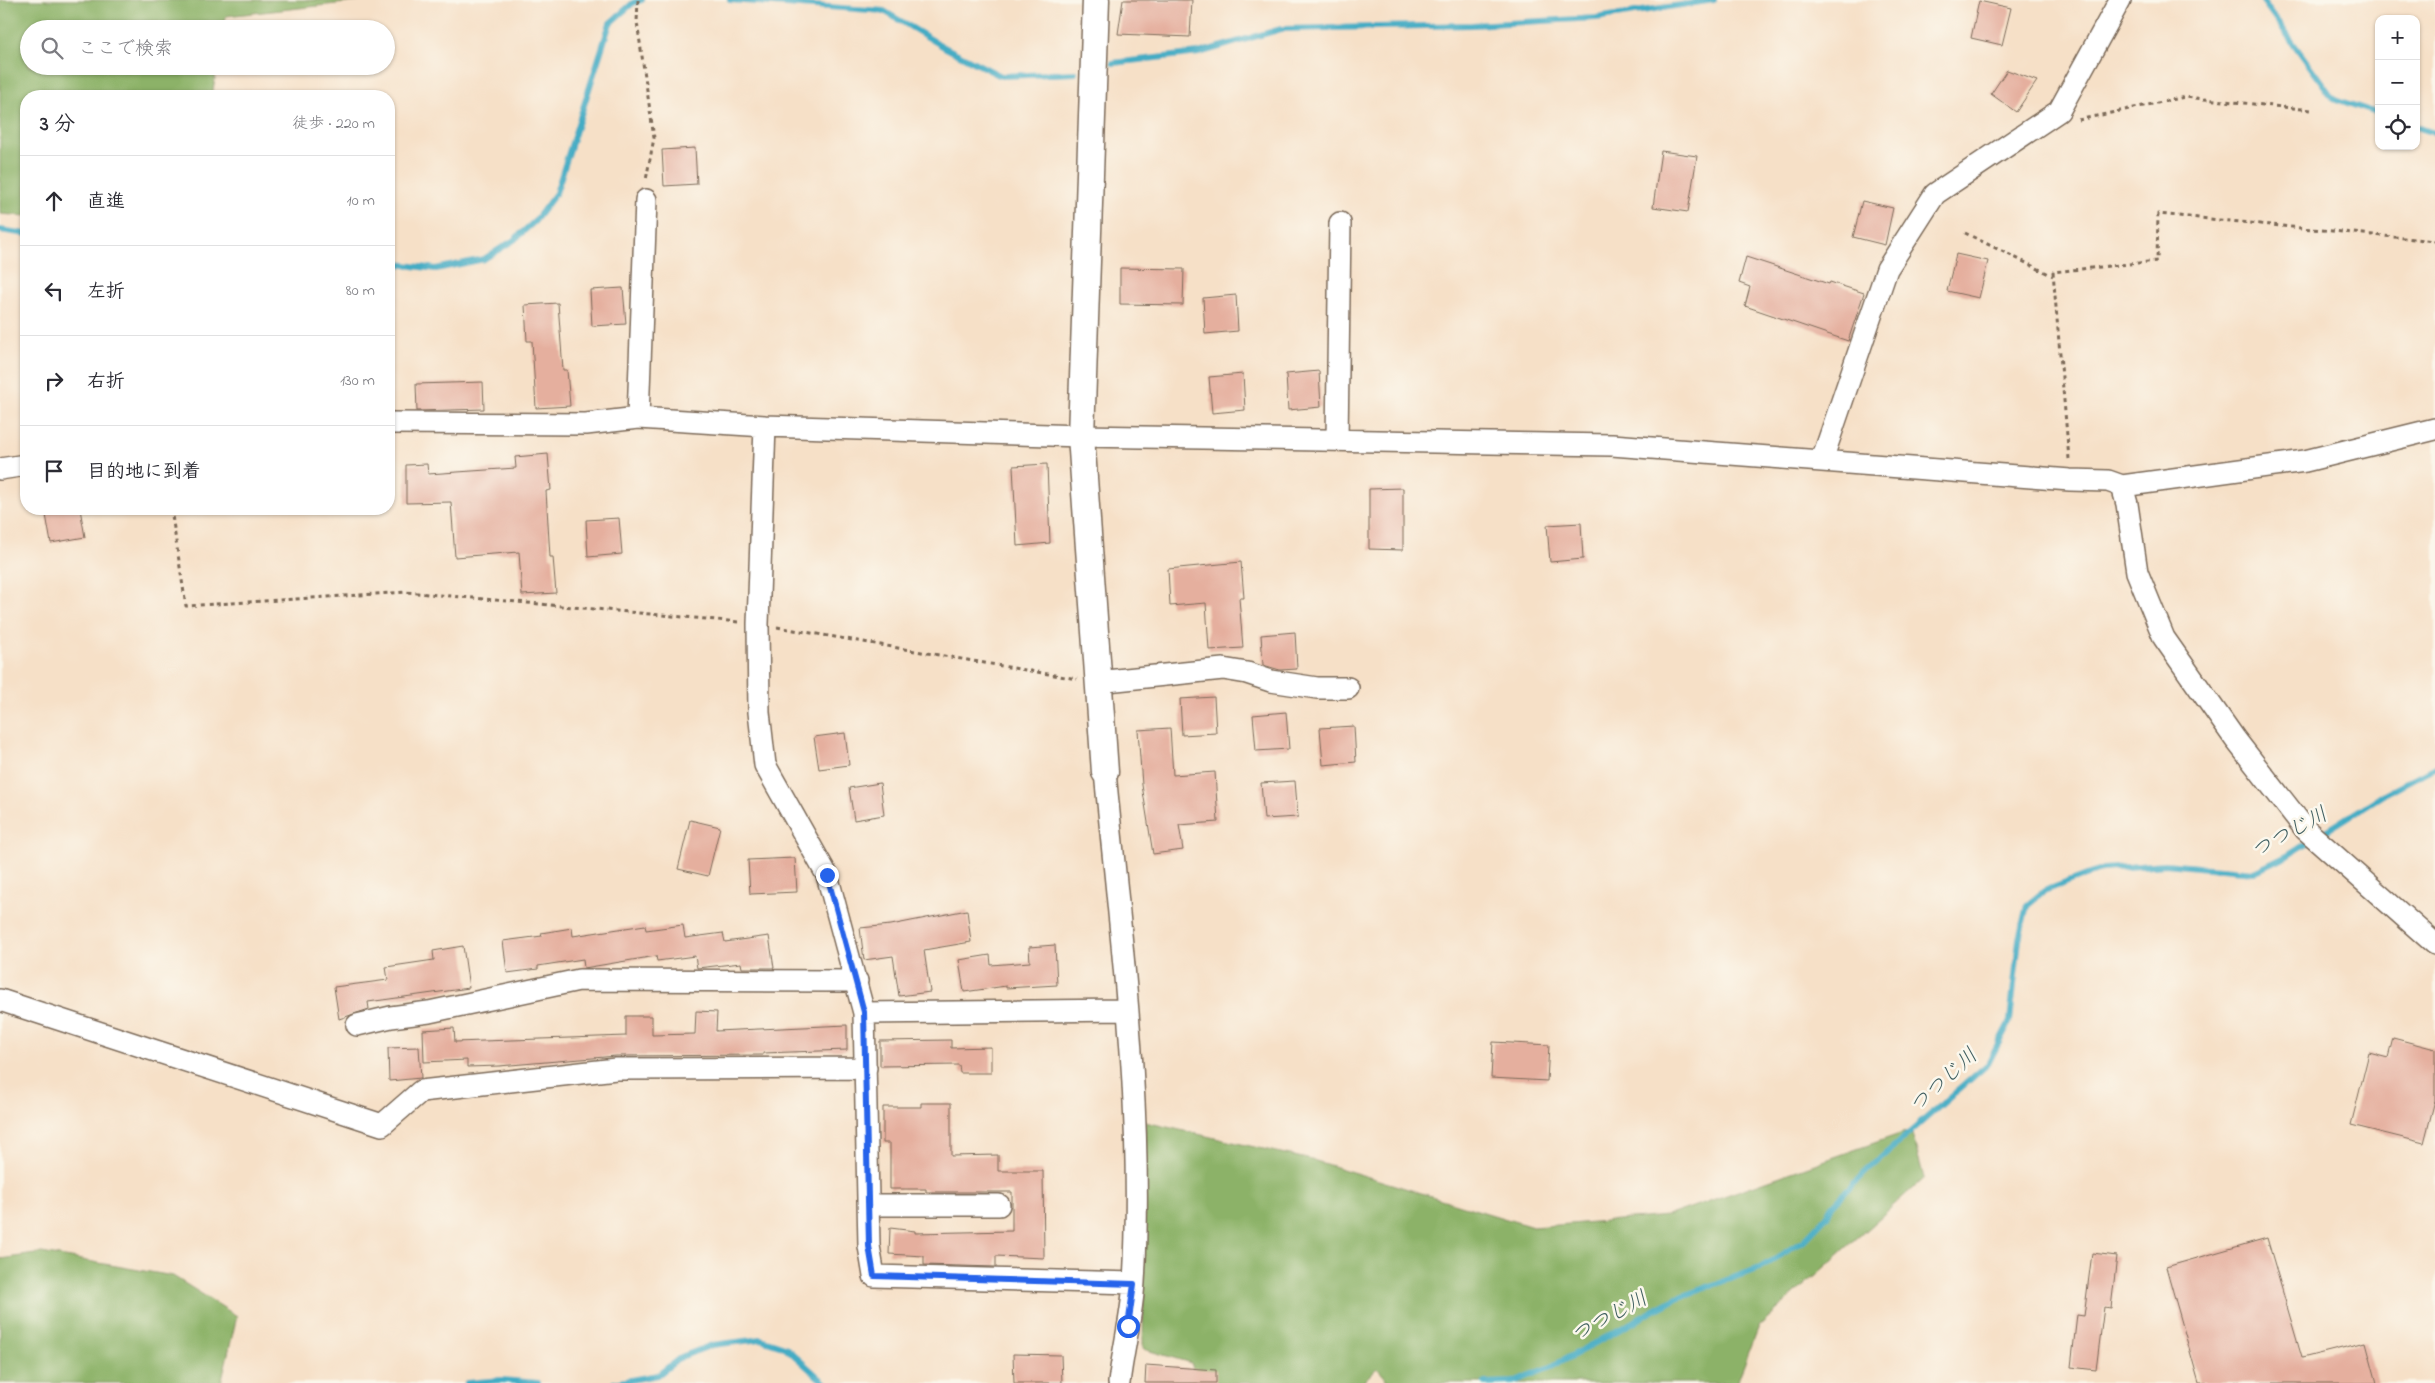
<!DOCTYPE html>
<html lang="ja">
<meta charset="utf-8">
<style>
body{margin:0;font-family:"Indie Flower","Klee One",sans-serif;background:#f2f2f3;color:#2b2b33}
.controls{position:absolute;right:15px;top:15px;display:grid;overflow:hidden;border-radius:10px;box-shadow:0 1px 4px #0004}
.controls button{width:45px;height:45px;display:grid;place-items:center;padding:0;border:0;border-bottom:1px solid #e1e1e2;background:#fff;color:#2b2b33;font:25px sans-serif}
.stop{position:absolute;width:15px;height:15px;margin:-11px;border:4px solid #2563eb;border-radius:50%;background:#fff}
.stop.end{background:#2563eb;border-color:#fff;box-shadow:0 1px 5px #0008}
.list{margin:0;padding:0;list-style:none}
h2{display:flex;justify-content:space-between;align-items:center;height:65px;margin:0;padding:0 20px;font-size:21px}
h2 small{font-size:16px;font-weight:400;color:#7c7c81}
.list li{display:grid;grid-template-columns:32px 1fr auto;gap:15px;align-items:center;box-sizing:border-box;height:90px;padding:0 20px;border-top:1px solid #e1e1e2}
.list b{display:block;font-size:19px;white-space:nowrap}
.list em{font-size:16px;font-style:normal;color:#7c7c81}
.icon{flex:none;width:28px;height:28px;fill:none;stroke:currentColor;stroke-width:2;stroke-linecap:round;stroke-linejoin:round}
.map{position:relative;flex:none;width:2435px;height:1383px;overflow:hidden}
.search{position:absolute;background:#fff;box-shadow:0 1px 4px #0004;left:20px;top:20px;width:375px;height:55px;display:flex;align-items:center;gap:12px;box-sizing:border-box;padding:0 18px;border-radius:28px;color:#7c7c81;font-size:19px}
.panel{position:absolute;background:#fff;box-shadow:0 1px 4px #0004;left:20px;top:90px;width:375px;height:425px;border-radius:20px}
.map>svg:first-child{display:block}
.forest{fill:#8cb267;stroke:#646e42}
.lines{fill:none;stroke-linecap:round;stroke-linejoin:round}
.stream{stroke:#45acc4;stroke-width:6}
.building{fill:#e5af9e}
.minor-casing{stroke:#7c6a59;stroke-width:24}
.tertiary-casing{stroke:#7c6a59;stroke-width:29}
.path{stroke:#7c6a59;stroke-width:3;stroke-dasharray:4 4;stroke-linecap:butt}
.minor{stroke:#fff;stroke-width:21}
.tertiary{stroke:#fff;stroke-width:26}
.route{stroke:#2563eb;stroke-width:6}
.labels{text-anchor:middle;stroke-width:5;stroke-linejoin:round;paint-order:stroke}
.water-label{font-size:21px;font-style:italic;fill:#3f5e60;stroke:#fbf7ec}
</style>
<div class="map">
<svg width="2435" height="1383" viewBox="0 0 2435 1383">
<rect width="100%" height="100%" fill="#fbf7ec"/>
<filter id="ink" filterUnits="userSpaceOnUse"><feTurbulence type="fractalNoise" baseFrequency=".02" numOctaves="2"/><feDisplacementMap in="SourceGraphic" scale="10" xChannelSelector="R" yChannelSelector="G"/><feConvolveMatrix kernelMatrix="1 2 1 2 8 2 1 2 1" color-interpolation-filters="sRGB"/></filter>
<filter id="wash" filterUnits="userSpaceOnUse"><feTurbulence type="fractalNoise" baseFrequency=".0096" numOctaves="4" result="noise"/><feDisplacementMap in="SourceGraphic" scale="20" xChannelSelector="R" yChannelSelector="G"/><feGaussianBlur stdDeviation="1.12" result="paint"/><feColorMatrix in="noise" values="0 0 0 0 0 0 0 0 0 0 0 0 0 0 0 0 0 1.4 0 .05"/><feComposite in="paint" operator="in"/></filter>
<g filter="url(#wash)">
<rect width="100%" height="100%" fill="#f6e0c7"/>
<!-- forest -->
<path class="forest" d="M 0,0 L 373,0 L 226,16 L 224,29 L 29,29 L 29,66 L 217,66 L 212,96 L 26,96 L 26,216 L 0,214 Z
M 1145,1122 L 1316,1161 L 1533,1227 L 1667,1216 L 1911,1130 L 1924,1178 L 1759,1326 L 1737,1383 L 1390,1383 L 1377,1368 L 1362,1383 L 1198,1383 L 1191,1363 L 1143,1349 Z
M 42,1253 L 173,1276 L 237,1316 L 221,1383 L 0,1383 L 0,1259 Z"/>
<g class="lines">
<!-- stream -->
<path class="stream" d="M 730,0 L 884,11 L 944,47 L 1001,76 L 1075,73
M 2262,0 L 2333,98 L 2379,114
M 1113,63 L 1199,53 L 1281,29 L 1472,25 L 1596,18 L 1714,0
M 2416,127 L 2435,133
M 0,230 L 26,234
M 389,263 L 436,269 L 484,259 L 514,240 L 535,221 L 556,193 L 610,23 L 633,3 L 642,0
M 467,1383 L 501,1380 L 538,1383
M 614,1383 L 658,1375 L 681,1357 L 712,1345 L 761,1339 L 785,1347 L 825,1383
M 1485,1383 L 1513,1382 L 1551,1367 L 1677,1298 L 1760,1268 L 1803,1241 L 1827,1216 L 1831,1207 L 1868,1169 L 1988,1064 L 2010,1021 L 2019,939 L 2027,905 L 2044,891 L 2103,869 L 2165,864 L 2254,872 L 2287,856 L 2386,793 L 2435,767"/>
</g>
<g id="blocks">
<!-- building -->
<path class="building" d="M 1123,0 L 1192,0 L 1190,37 L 1118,34 Z
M 1979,1 L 2011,8 L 2002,45 L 1971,38 Z
M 2007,70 L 2037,81 L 2016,112 L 1991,94 Z
M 695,148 L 697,184 L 664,186 L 662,150 Z
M 1661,151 L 1697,156 L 1688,212 L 1653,207 Z
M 1862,201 L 1893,208 L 1885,245 L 1853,237 Z
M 1956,254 L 1988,261 L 1979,298 L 1947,291 Z
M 1746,257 L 1829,284 L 1830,282 L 1864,293 L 1848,341 L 1745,306 L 1750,287 L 1739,283 Z
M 1120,268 L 1184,269 L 1183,305 L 1120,304 Z
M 623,288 L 626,324 L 592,326 L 590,290 Z
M 1236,295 L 1238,331 L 1205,334 L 1203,298 Z
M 558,303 L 563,370 L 567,370 L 570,406 L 536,408 L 532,341 L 527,341 L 525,305 Z
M 1319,371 L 1321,407 L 1288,410 L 1286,374 Z
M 1243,374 L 1245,410 L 1212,413 L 1209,377 Z
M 483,382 L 484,409 L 417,411 L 416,384 Z
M 548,454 L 551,490 L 546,491 L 550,557 L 553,557 L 556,593 L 522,595 L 519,552 L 455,557 L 451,502 L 406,503 L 406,465 L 427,464 L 428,474 L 516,468 L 515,457 Z
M 1047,464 L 1050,543 L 1017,546 L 1013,466 Z
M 1403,488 L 1403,550 L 1369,549 L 1369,489 Z
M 45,509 L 80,509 L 85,537 L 51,543 Z
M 619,518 L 622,554 L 588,557 L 586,520 Z
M 1581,523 L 1583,559 L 1550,562 L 1547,525 Z
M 1241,562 L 1244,598 L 1239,598 L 1243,648 L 1209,650 L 1206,603 L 1170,606 L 1168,569 Z
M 1295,632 L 1297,669 L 1280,670 L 1263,665 L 1261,635 Z
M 1214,697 L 1216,733 L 1182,735 L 1180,699 Z
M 1286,712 L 1289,749 L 1256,751 L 1253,715 Z
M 1354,726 L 1356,762 L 1323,765 L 1320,728 Z
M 1170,728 L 1173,775 L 1215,772 L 1218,822 L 1179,825 L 1183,850 L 1153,854 L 1142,785 L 1138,730 Z
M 845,733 L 849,765 L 819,769 L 814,737 Z
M 1295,781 L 1298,817 L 1264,819 L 1261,783 Z
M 880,783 L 884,815 L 854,820 L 849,788 Z
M 690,820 L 720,827 L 708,876 L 678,869 Z
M 795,858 L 797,892 L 750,894 L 748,860 Z
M 967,910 L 971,942 L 924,950 L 930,992 L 899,996 L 893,956 L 864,960 L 860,928 L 891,925 Z
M 645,925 L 646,930 L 683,925 L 685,938 L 723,933 L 725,942 L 769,936 L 774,968 L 742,968 L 741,963 L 697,968 L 695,956 L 657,961 L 656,956 L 584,968 L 583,959 L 538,966 L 538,969 L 507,973 L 503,941 L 542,936 L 541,933 L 572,928 L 573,936 Z
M 1055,945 L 1057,985 L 1006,988 L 1006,986 L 964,992 L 959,960 L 990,955 L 991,965 L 1030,962 L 1029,947 Z
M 463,946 L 469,988 L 368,1002 L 369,1009 L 339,1019 L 334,987 L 388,980 L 386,967 L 434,960 L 433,951 Z
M 696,1011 L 717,1012 L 716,1031 L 847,1025 L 847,1050 L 763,1053 L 763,1055 L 616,1056 L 499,1066 L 467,1067 L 467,1060 L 424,1062 L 423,1030 L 454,1028 L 455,1042 L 626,1036 L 626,1016 L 652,1016 L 652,1035 L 695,1034 Z
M 2393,1038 L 2435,1049 L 2435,1100 L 2424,1143 L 2351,1125 L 2369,1053 L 2388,1058 Z
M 951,1040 L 951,1048 L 991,1047 L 991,1073 L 960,1073 L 959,1065 L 880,1066 L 880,1041 Z
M 1493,1042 L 1549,1045 L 1547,1081 L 1491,1078 Z
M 419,1047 L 421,1078 L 389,1081 L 388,1048 Z
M 921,1103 L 951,1103 L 951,1156 L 998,1155 L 998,1171 L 1043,1171 L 1044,1258 L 996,1256 L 996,1267 L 924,1265 L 924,1256 L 889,1254 L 890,1228 L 915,1231 L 915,1233 L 1012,1231 L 1012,1192 L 926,1192 L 926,1189 L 890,1189 L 890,1143 L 883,1143 L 883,1107 L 921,1107 Z
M 2267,1238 L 2302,1358 L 2366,1342 L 2377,1383 L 2199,1383 L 2166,1267 Z
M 2092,1253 L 2117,1256 L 2111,1308 L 2104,1307 L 2096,1370 L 2071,1367 L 2077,1315 L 2084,1316 Z
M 1013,1354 L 1061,1355 L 1062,1383 L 1014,1383 Z
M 1146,1365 L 1216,1370 L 1216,1383 L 1145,1383 Z"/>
</g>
</g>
<g filter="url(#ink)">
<use href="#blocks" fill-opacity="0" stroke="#7c6a59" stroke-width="1"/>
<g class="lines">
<defs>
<path id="minor" d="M 638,418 L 646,200
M 389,423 L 586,424 L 638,418 L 765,426 L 1081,436 L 1612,445 L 2070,480 L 2108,481 L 2122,486 L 2127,504 L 2137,572 L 2164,638 L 2235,739 L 2306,830 L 2435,944
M 765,426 L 758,624 L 759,712 L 765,765 L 827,875 L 864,1013 L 869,1246 L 874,1276 L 1134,1283
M 1337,440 L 1340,223
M 1822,460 L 1887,269 L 1935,194 L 2059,111 L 2120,0
M 0,469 L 26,465
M 2122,486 L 2305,461 L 2435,429
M 1097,682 L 1223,669 L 1247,673 L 1271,681 L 1317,688 L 1348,688
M 1105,772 C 1121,941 1144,1112 1134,1282 C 1132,1316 1123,1349 1119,1383
M 0,1000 L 382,1125 L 421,1091 L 616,1069 L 866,1068
M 864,1013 L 1127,1010
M 357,1025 L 391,1017 L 429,1012 L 579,980 L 857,981
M 870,1205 L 999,1205"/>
<path id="tertiary" d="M 1096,0 L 1081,436 L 1105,772"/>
</defs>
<!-- minor casing -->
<use href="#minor" class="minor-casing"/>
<!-- tertiary casing -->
<use href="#tertiary" class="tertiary-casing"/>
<!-- path -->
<path class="path" d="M 638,0 L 637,22 L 654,138 L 646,180
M 2078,120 L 2185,97 L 2312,110
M 1965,233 L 2053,276
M 2069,459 L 2053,272 L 2157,261 L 2158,214 L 2435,241
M 171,509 L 186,606 L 406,592 L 739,622
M 777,627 L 1077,679"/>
<!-- minor -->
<use href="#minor" class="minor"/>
<!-- tertiary -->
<use href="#tertiary" class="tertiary"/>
</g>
</g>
<g class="lines" filter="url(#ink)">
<!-- route -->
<path class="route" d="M 827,875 L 864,1012 L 869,1246 L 874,1276 L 1134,1284 L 1128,1326"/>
</g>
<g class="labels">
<!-- water labels -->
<g class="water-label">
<text transform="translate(2289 832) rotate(-29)" y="7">つつじ川</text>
<text transform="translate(1943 1080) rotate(-43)" y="7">つつじ川</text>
<text transform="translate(1609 1316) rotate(-29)" y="7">つつじ川</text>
</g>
</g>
</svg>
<div class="controls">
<button>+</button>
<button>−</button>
<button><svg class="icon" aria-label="locate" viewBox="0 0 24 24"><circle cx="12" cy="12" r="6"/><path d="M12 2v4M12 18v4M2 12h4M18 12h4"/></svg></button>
</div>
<div class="stop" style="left:1128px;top:1326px"></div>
<div class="stop end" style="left:827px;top:875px"></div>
<div class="search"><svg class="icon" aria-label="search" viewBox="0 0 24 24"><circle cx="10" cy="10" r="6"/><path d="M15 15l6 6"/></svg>ここで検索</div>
<section class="panel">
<h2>3 分<small>徒歩 · 220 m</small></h2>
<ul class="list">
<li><svg class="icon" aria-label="ahead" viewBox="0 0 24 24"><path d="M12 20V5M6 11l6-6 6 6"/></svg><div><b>直進</b></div><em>10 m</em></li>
<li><svg class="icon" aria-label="left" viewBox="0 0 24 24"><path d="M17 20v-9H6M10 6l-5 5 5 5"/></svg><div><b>左折</b></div><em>80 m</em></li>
<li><svg class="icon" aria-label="right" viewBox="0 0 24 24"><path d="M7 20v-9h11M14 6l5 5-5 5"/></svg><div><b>右折</b></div><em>130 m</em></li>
<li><svg class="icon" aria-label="arrive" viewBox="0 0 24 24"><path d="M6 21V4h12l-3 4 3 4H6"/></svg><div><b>目的地に到着</b></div></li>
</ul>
</section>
</div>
